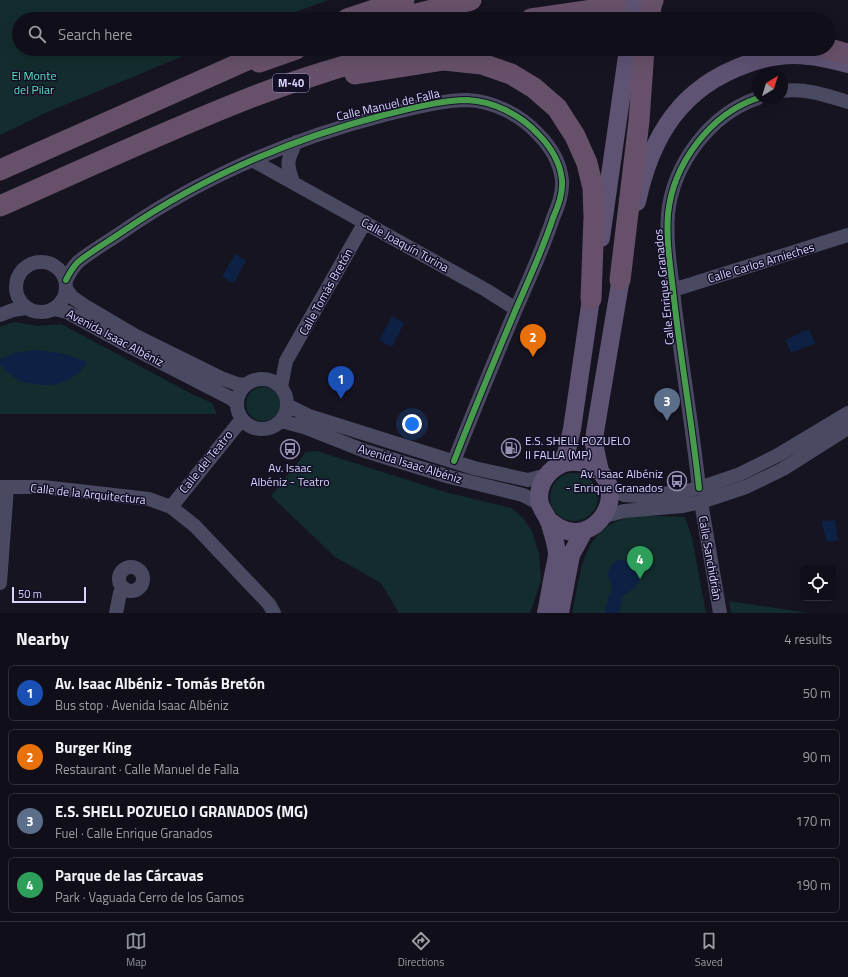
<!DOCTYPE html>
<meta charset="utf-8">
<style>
body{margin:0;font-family:"Titillium Web",sans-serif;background:#1e1d26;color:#f1f3f6}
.controls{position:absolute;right:12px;bottom:12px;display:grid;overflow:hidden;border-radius:6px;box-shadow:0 4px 16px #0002}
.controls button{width:36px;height:36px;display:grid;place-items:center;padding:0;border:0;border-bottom:1px solid #302f38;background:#100f19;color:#f1f3f6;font:20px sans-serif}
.compass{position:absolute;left:752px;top:68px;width:36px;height:36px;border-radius:50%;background:#100f19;box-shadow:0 4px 16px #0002;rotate:38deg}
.scale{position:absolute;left:12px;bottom:10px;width:74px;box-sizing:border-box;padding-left:4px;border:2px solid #d9d4ff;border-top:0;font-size:11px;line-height:14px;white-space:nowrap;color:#d9d4ff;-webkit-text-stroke:3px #130f26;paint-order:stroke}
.you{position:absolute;left:412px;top:424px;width:14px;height:14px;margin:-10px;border:3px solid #fff;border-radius:50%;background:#1a73e8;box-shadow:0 0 0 6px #1a73e833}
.badge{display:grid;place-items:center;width:26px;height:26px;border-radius:50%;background:#8c9099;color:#fff;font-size:13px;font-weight:700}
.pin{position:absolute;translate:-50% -33px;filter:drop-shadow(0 1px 2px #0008)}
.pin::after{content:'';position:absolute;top:21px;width:14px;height:12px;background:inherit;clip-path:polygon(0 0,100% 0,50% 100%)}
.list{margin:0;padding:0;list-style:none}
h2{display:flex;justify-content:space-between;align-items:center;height:52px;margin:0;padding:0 16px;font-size:17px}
h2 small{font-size:13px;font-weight:400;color:#9c9ca2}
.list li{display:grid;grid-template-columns:26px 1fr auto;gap:12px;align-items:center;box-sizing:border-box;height:56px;margin:0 8px 8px;padding:0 8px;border:1px solid #302f38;border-radius:6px}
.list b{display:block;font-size:15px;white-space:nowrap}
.list p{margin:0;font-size:13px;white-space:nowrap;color:#9c9ca2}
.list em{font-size:13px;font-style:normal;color:#9c9ca2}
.icon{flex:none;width:22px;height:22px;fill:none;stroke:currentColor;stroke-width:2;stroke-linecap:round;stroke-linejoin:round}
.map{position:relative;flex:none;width:848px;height:613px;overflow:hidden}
.search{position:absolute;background:#100f19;box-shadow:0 4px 16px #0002;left:12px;right:12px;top:12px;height:44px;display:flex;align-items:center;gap:10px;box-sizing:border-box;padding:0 14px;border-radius:22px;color:#9c9ca2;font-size:15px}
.sheet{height:308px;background:#100f19}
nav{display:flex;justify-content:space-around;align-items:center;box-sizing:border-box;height:56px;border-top:1px solid #302f38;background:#100f19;font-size:11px;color:#9c9ca2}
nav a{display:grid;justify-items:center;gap:2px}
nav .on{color:#8c9099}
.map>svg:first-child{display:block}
.green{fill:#132c2d}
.water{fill:#0d2144}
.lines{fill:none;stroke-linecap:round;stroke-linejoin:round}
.minor{stroke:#4a4962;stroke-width:14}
.major{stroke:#5e5373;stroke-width:18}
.highway{stroke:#67516a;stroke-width:21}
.major-bridge{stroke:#5e5373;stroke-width:18}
.highway-bridge{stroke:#67516a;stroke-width:21}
.cycleway-casing{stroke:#130f26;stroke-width:8}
.cycleway{stroke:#469c4c;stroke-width:6}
.labels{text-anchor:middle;stroke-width:3;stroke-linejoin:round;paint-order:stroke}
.shield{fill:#130f26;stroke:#9e99be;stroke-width:1}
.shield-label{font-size:11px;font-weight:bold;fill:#d9d4ff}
.park-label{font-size:12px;fill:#5fe0c0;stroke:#130f26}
.street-label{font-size:12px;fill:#d9d4ff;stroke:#130f26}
.poi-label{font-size:12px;fill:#d9d4ff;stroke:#130f26;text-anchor:start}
</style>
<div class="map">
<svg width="848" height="613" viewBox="0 0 848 613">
<rect width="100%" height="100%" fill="#161421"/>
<!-- green -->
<path class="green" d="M 0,0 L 329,0 L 276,19 L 19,19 L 19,49 L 200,49 L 43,114 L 0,135 Z
M 14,322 L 38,326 L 61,324 L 190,393 L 212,403 L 217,414 L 0,414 L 0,327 Z
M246 404a17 17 0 1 1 34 0a17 17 0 1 1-34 0Z
M 317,451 L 445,492 L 511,508 L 523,518 L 532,531 L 539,554 L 541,581 L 530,613 L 399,613 L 381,583 L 335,557 L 271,496 L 306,452 Z
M550 497a24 24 0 1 1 48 0a24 24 0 1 1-48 0Z
M 635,515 L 685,517 L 692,538 L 706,613 L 572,613 C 580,581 580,538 615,522 C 621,519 629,517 635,515 Z
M 729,601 L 810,613 L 731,613 Z"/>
<!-- water -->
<path class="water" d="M 235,254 L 246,260 L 234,283 L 222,277 Z
M 392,316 L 404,323 L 392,347 L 379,340 Z
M 809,329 L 815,343 L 791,353 L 785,340 Z
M 35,350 C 54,351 70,355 87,362 C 76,381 55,388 34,384 C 30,383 26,383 22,382 C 14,378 6,371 0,365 L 0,359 L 15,353 Z
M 835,520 L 838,540 L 827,542 L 821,521 Z
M 617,560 C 634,561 635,564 640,579 L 635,588 L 623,595 L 619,613 L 604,613 L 612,588 L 608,574 L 610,567 Z"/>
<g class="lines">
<!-- minor -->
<path class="minor" d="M 782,91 C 805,88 826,95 848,102
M 252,160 L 486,290 L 516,309
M 293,182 C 286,162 287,161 296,142
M16 287a25 25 0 1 1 50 0a25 25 0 1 1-50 0Z
M 66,280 C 69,274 73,267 78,262 C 90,252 109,241 122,232 C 202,177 291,139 384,115 C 409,109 442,100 467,100 C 493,101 521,115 538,134 C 550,146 560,162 562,180 C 563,194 558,206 553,218 C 543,249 529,279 516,309 C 495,359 474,410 454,461
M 67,290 L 72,297 L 85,306 L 136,336 L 221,378 L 237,384 L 245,385
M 673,290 L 848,235
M 54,309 L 67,312 L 129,346 L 232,399 L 237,404
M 0,315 L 13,310 L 26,308
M237 404a25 25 0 1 1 50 0a25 25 0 1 1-50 0Z
M 281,387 L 286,361 L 365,222
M 287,405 L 309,416 L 474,468 L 528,480 L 547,475
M 281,421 L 304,427 L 365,451 L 450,477 L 523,495 L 540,504
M 0,487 L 43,487 L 149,499 L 171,507 L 195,526 L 269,604 L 274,613
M 609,488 L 624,495 L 639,496 L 682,492 L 699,488 L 740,474 L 778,455 L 848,413
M 699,488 C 692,422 680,356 673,290 C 670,265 666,239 668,214 C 673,164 710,114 758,98
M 701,502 L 720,613
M 171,507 L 242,419
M 605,516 L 624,511 L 683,506 L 701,502 L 746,487 L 783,469 L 848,428
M119 579a12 12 0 1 1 24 0a12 12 0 1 1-24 0Z
M 0,583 L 7,487
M 116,613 L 120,593 L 124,588"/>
<!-- major -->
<path class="major" d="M 637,202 C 651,136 681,87 747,64 C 766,57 788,53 809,56 C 822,57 835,61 848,64
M 601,238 L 628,49
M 560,464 L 566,454 L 572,429 L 593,285
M 600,471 L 594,444 L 595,432 L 623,266
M 546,613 C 549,599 551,585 554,571 C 555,565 557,559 557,553 C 556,542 552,531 549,521 C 546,515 542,510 540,504 C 536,489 545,473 558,466 C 566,461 575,461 584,463 C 589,464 592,466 595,468 C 631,492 595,549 558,527 C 555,525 551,522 548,520
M 560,613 L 571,555 L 584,531"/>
<!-- highway -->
<path class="highway" d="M 347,19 L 404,0
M 397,19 L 471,0
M 531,19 L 653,1
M 829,49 L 848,54
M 259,62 L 296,49
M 355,74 L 444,60 L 482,64 L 511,74 L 534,88 L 557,108 L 575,136 L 587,163 L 593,188 L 594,217 L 591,299
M 0,170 L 272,49
M 0,206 C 82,170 163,132 247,99 C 298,79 350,64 402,49
M 620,280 L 639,121 L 644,49"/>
<!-- major-bridge -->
<path class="major-bridge" d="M 633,19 L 636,0"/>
<!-- highway-bridge -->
<path class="highway-bridge" d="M 649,19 L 652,0"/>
<defs>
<path id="cycleway" d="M 66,280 C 69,274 73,267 78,262 C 90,252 109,241 122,232 C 202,177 291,139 384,115 C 409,109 442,100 467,100 C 493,101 521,115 538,134 C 550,146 560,162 562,180 C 563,194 558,206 553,218 C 543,249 529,279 516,309 C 495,359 474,410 454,461
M 699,488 C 692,422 680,356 673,290 C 670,265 666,239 668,214 C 673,164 710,114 758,98"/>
</defs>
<!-- cycleway casing -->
<use href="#cycleway" class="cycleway-casing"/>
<!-- cycleway -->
<use href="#cycleway" class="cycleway"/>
</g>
<!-- icons -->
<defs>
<symbol id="fuel-ring" viewBox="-11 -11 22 22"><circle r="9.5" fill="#130f26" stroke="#9591b1" stroke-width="1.5"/><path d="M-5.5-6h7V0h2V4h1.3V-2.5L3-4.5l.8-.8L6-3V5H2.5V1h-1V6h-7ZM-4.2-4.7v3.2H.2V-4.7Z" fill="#9591b1"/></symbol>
<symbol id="bus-ring" viewBox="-11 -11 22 22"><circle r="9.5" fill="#130f26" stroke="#9591b1" stroke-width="1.5"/><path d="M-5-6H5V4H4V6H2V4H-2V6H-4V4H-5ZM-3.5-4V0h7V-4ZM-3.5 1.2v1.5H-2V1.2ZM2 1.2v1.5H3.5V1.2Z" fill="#9591b1"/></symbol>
</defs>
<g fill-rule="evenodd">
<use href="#fuel-ring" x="500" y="437" width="22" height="22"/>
<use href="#bus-ring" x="279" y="438" width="22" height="22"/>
<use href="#bus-ring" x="666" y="470" width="22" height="22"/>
</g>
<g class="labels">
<!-- shield labels -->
<rect class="shield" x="273" y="74" width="36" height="18" rx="3"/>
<g class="shield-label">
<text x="291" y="87">M-40</text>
</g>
<!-- park labels -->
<g class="park-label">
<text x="34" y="80">El Monte<tspan x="34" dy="14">del Pilar</tspan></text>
</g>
<!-- street labels -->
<g class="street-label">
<text transform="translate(388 105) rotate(-13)" y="4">Calle Manuel de Falla</text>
<text transform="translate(405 245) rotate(29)" y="4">Calle Joaquín Turina</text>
<text transform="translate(761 263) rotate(-17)" y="4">Calle Carlos Arnieches</text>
<text transform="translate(664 287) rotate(-96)" y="4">Calle Enrique Granados</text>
<text transform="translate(326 292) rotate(-61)" y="4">Calle Tomás Bretón</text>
<text transform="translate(115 338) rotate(28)" y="4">Avenida Isaac Albéniz</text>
<text transform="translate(206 462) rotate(-51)" y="4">Calle del Teatro</text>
<text transform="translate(410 464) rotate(17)" y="4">Avenida Isaac Albéniz</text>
<text transform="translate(88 494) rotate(6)" y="4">Calle de la Arquitectura</text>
<text transform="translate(710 558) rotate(80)" y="4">Calle Sanchidrián</text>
</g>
<!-- poi labels -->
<g class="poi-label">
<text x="525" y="445">E.S. SHELL POZUELO<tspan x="525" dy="14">II FALLA (MP)</tspan></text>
<text x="290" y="472" text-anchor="middle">Av. Isaac<tspan x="290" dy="14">Albéniz - Teatro</tspan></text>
<text x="663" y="478" text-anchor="end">Av. Isaac Albéniz<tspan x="663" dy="14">- Enrique Granados</tspan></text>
</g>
</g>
</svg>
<div class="controls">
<button><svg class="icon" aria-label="locate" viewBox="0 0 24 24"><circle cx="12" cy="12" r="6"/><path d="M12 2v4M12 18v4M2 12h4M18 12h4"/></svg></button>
</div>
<svg class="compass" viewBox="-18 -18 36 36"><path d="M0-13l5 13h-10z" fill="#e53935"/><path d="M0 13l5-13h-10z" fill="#9c9ca2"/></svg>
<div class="scale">50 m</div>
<div class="you"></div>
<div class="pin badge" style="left:341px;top:399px;background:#1a4fb4">1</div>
<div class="pin badge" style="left:533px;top:357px;background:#e8710a">2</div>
<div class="pin badge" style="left:667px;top:421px;background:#5c6f8a">3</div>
<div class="pin badge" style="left:640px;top:579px;background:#2e9e5b">4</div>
<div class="search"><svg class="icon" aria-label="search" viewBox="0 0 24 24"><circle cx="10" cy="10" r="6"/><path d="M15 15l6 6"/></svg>Search here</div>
</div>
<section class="sheet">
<h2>Nearby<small>4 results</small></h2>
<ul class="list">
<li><span class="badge" style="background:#1a4fb4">1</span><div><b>Av. Isaac Albéniz - Tomás Bretón</b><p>Bus stop · Avenida Isaac Albéniz</p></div><em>50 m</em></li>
<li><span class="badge" style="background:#e8710a">2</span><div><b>Burger King</b><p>Restaurant · Calle Manuel de Falla</p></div><em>90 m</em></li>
<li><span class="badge" style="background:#5c6f8a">3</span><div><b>E.S. SHELL POZUELO I GRANADOS (MG)</b><p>Fuel · Calle Enrique Granados</p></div><em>170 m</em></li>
<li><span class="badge" style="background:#2e9e5b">4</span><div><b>Parque de las Cárcavas</b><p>Park · Vaguada Cerro de los Gamos</p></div><em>190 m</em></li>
</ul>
</section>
<nav>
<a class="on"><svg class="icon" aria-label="map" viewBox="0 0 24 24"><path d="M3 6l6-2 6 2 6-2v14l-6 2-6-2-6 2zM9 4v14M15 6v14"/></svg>Map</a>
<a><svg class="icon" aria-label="directions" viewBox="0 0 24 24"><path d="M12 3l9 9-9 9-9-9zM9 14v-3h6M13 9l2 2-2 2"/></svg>Directions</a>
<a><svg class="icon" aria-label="saved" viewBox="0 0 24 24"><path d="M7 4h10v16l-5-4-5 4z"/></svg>Saved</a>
</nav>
